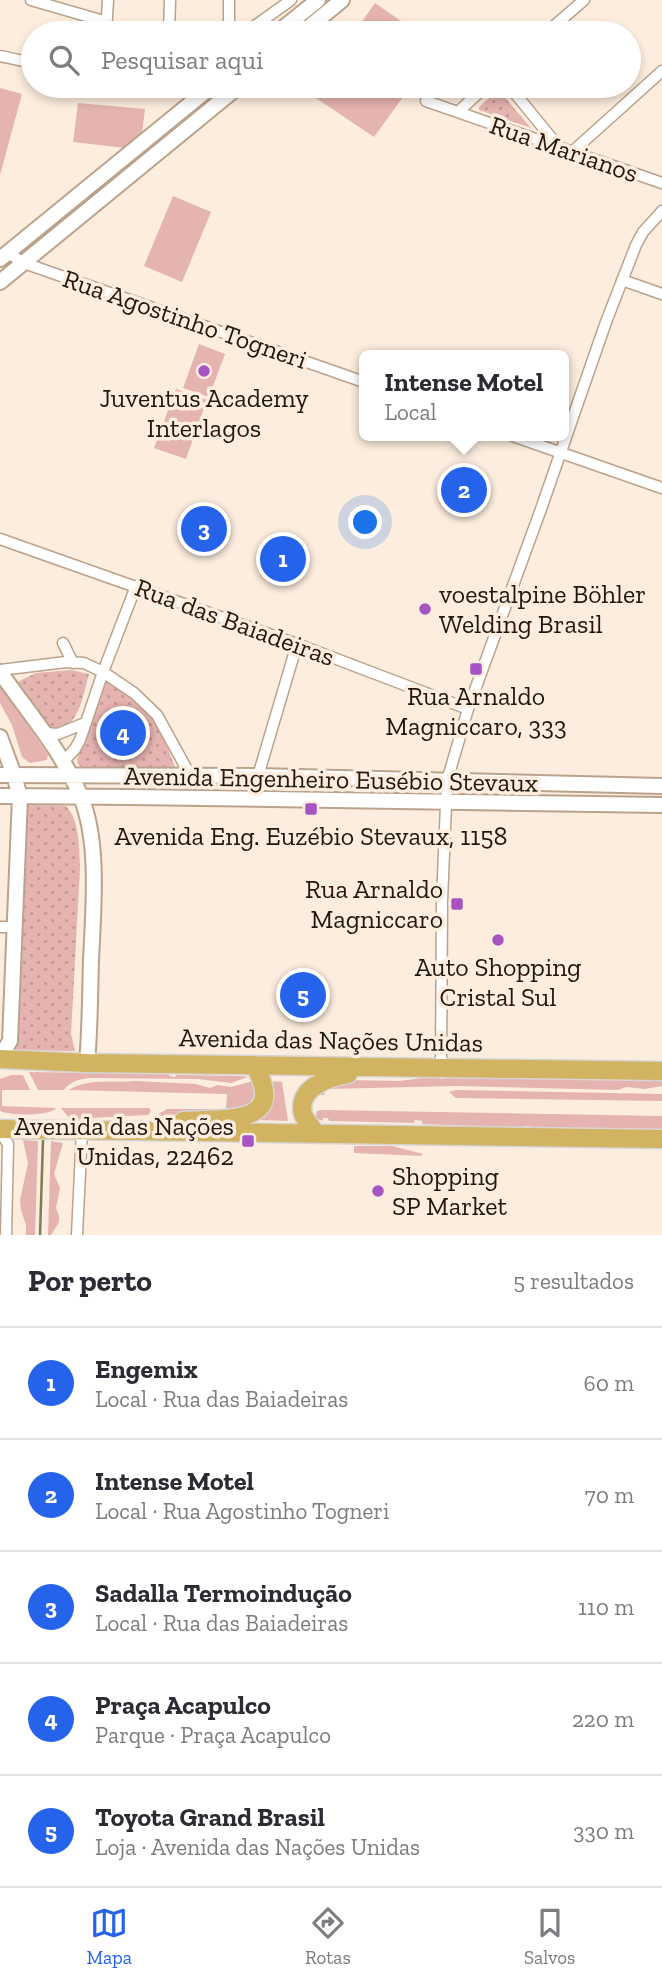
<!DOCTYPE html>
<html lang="pt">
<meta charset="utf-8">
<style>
body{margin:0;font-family:"Zilla Slab",serif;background:#f7f7f7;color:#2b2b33}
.you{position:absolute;left:366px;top:523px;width:24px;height:24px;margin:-18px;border:5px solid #fff;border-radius:50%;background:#1a73e8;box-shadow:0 0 0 10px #1a73e833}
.badge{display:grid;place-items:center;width:46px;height:46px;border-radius:50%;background:#2563eb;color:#fff;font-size:23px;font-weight:700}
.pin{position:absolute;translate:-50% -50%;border:4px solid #fff;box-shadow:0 2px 7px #0006}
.popup{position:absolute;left:359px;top:350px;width:210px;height:91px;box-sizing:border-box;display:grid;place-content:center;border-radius:10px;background:#fff;filter:drop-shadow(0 2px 5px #0005);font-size:23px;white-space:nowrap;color:#7c7c81}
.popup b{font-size:26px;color:#2b2b33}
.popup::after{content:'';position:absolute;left:50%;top:100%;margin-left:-14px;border:14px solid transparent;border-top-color:#fff}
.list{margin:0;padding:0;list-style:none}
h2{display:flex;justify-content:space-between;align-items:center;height:91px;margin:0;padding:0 28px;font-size:30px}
h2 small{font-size:23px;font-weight:400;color:#7c7c81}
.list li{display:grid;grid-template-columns:46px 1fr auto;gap:21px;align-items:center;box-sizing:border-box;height:112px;padding:0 28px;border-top:2px solid #e1e1e2}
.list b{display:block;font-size:26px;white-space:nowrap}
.list p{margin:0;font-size:23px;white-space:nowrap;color:#7c7c81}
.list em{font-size:23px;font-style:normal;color:#7c7c81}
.icon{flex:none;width:38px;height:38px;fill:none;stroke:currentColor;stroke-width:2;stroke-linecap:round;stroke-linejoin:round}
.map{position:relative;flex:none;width:662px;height:1235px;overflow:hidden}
.search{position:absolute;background:#fff;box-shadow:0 4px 10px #0003;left:21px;right:21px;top:21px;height:77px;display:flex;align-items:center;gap:18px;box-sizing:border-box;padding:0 24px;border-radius:38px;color:#7c7c81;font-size:26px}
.sheet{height:651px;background:#fff}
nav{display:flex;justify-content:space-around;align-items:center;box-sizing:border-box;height:98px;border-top:2px solid #e1e1e2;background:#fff;font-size:19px;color:#7c7c81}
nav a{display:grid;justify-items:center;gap:4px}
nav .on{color:#2563eb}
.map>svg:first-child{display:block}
.green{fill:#e5b3b0}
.park{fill:url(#park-dots)}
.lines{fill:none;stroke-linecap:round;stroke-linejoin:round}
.stream{stroke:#7e7e52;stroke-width:2.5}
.street-casing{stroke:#bba38b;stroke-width:13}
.secondary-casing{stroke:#bba38b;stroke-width:18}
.highway-casing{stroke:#d7d5d4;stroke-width:21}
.street{stroke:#fff;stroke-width:10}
.secondary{stroke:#fff;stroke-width:14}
.highway{stroke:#d1b362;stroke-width:18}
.poi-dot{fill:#a653c3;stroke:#fcedde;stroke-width:2.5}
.labels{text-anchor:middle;stroke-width:7;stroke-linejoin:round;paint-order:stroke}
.street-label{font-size:26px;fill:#20180f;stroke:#fcedde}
.poi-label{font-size:26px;fill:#20180f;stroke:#fcedde}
</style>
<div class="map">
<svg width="662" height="1235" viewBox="0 0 662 1235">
<defs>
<pattern id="park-dots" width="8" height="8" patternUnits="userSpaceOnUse" patternTransform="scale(1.75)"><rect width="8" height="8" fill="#e5b3b0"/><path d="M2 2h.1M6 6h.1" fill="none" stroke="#c49996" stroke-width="1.8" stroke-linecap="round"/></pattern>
</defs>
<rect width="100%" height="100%" fill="#fcedde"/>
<!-- green -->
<path class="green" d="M 375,3 L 418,33 L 354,33 Z
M 316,86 L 411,86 L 374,137 L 310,94 Z
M 0,88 L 22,94 L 0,175 Z
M 78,103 L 145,109 L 142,134 L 125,148 L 73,142 Z
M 173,196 L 211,212 L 182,282 L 144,266 Z
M 199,344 L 225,354 L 209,397 L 183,388 Z
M 176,389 L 207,400 L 186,459 L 154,448 Z
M 0,683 L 48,755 L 47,760 L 30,763 L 22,757 L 12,725 L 0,703 Z
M 29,1072 L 169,1074 L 169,1076 L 175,1077 L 176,1075 L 240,1076 L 248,1077 L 231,1083 L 198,1079 L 95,1078 C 83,1078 71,1080 64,1090 L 38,1090 Z
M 11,1075 L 23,1075 L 30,1090 L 2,1090 L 2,1106 L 55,1108 L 56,1109 C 45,1116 12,1116 0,1111 L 0,1079 Z
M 439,1076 L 440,1079 L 445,1078 L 445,1076 L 506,1076 L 506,1078 L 511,1078 L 512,1076 L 611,1077 L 611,1080 L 616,1080 L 616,1077 L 662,1078 L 662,1086 L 645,1089 L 626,1087 L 618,1090 L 457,1086 L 326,1089 L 324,1095 L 317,1095 L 320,1090 L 343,1082 L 349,1083 L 349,1080 L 399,1081 Z
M 136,1081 L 196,1084 L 210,1088 L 218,1085 L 231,1087 L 253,1081 L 255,1096 C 237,1125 192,1116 162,1116 L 157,1115 L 167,1109 L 226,1109 L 227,1094 L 69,1090 C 87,1078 115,1083 136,1081 Z
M 273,1081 L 282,1082 L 288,1121 L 259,1120 C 268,1107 275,1097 273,1081 Z
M 456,1090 L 662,1094 L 662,1101 L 456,1098 L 449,1092 Z
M 61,1108 L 149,1108 L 151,1111 L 148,1115 L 70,1119 Z
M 323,1110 L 662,1116 L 662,1131 L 530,1129 L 529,1126 L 524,1126 L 524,1128 L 422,1124 L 422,1121 L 415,1120 L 414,1123 L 329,1121 L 328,1118 L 323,1118 L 323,1121 L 315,1118 L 317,1111 Z
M 23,1140 L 38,1141 L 35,1235 L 26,1235 L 26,1225 L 21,1210 L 20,1200 L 28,1163 Z
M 51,1141 L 63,1143 L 54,1174 L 60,1188 L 56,1208 L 59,1216 L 59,1222 L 51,1235 L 48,1235 Z
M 354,1146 L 392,1146 L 423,1154 L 421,1156 L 354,1153 Z"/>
<!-- park -->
<path class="park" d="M 496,92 L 500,92 L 531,128 L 479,110 L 479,107 Z
M 71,670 L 89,674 C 84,691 79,727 58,729 C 53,729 46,728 42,725 C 34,718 20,694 13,684 L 36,673 Z
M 105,679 C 113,684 122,688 130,694 C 155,711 166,742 176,770 L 82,768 L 78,764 L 77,759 Z
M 27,805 L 66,806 C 80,821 79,848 80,868 L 71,1034 L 75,1051 L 9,1050 L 22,811 Z"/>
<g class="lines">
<!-- stream -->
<path class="stream" d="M 40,1235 L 43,1140"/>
<defs>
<path id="street" d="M 31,0 L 107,22
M 106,33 L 108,0
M 169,33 L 170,0
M 229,33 L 229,0
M 245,33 L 291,0
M 546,33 L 584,0
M 0,56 L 33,63
M 509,86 L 558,146
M 426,101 L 662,183
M 458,112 L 486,86
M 572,152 L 662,71
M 8,253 L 24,263 L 364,382
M 622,280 L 662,294
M 513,436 L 662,488
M 0,539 L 297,644 L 468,709
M 63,643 L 73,663
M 0,670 L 66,662 L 84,663 L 103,672 L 134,693 L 157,715 L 190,775
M 44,733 L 58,734 L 85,723
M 63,762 L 75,749 L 80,740 L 103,672 L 136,586
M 258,776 L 297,644
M 0,927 L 14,927
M 441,1068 L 442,900 L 447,781 L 468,709 L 541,509 L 606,322 L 636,245 L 643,232 L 662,211
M 0,1132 L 8,1144 L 6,1235
M 77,1235 L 82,1130"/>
<path id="secondary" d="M 277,33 L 318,0
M 302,33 L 342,0
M 0,259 L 212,86
M 0,282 L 239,86
M 0,672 C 28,712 62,751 81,797 C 100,844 93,911 91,961 C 90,995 90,1029 87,1063
M 0,737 L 14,775 L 20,797 L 10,1041 L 0,1057
M 0,775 L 258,776 L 662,786
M 0,796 L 132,797 L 662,805"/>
<path id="highway" d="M 0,1059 L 87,1063 L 662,1071
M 183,1121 C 222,1118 290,1127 254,1065
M 0,1129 L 662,1139
M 315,1133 C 312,1127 305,1121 303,1114 C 296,1088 329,1077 348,1074"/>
</defs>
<!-- street casing -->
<use href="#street" class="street-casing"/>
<!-- secondary casing -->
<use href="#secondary" class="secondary-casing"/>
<!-- highway casing -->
<use href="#highway" class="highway-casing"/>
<!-- street -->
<use href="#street" class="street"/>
<!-- secondary -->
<use href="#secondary" class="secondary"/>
<!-- highway -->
<use href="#highway" class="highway"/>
</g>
<!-- markers -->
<g class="poi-dot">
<circle cx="204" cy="371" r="7"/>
<circle cx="425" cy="609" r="7"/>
<rect x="469" y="662" width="14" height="14" rx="3.5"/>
<rect x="304" y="802" width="14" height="14" rx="3.5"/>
<rect x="450" y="897" width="14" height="14" rx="3.5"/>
<circle cx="498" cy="940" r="7"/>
<rect x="241" y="1134" width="14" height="14" rx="3.5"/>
<circle cx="378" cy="1191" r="7"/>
</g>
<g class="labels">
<!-- street labels -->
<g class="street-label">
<text transform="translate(564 149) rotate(19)" y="9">Rua Marianos</text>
<text transform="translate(185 319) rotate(19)" y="9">Rua Agostinho Togneri</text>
<text transform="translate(235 622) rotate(20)" y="9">Rua das Baiadeiras</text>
<text transform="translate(331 779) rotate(1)" y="9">Avenida Engenheiro Eusébio Stevaux</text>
<text transform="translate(331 1040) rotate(1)" y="9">Avenida das Nações Unidas</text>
</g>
<!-- poi labels -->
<g class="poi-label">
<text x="204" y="407">Juventus Academy<tspan x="204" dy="30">Interlagos</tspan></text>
<text x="439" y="603" text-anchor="start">voestalpine Böhler<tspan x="439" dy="30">Welding Brasil</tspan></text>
<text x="476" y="705">Rua Arnaldo<tspan x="476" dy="30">Magniccaro, 333</tspan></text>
<text x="311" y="845">Avenida Eng. Euzébio Stevaux, 1158</text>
<text x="443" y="898" text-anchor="end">Rua Arnaldo<tspan x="443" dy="30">Magniccaro</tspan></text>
<text x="498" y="976">Auto Shopping<tspan x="498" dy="30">Cristal Sul</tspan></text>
<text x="234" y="1135" text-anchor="end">Avenida das Nações<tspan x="234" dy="30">Unidas, 22462</tspan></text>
<text x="392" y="1185" text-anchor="start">Shopping<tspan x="392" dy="30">SP Market</tspan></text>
</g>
</g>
</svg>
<div class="you"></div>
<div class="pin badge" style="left:283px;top:559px">1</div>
<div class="pin badge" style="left:464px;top:490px">2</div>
<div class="popup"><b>Intense Motel</b>Local</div>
<div class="pin badge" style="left:204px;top:529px">3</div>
<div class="pin badge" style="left:123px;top:733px">4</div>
<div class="pin badge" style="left:303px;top:995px">5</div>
<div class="search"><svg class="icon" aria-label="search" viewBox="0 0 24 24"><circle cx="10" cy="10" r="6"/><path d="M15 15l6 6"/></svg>Pesquisar aqui</div>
</div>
<section class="sheet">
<h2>Por perto<small>5 resultados</small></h2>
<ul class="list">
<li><span class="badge">1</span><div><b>Engemix</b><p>Local · Rua das Baiadeiras</p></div><em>60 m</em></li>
<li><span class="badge">2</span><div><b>Intense Motel</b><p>Local · Rua Agostinho Togneri</p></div><em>70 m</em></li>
<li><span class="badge">3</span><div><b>Sadalla Termoindução</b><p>Local · Rua das Baiadeiras</p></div><em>110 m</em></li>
<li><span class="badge">4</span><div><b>Praça Acapulco</b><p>Parque · Praça Acapulco</p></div><em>220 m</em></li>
<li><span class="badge">5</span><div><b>Toyota Grand Brasil</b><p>Loja · Avenida das Nações Unidas</p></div><em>330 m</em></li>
</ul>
</section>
<nav>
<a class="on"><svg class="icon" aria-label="map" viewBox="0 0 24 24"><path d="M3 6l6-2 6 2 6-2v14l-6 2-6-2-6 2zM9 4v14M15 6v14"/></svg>Mapa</a>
<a><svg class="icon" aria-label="directions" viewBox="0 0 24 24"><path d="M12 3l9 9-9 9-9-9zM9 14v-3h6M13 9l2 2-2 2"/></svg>Rotas</a>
<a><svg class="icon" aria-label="saved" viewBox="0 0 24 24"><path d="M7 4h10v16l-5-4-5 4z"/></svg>Salvos</a>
</nav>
